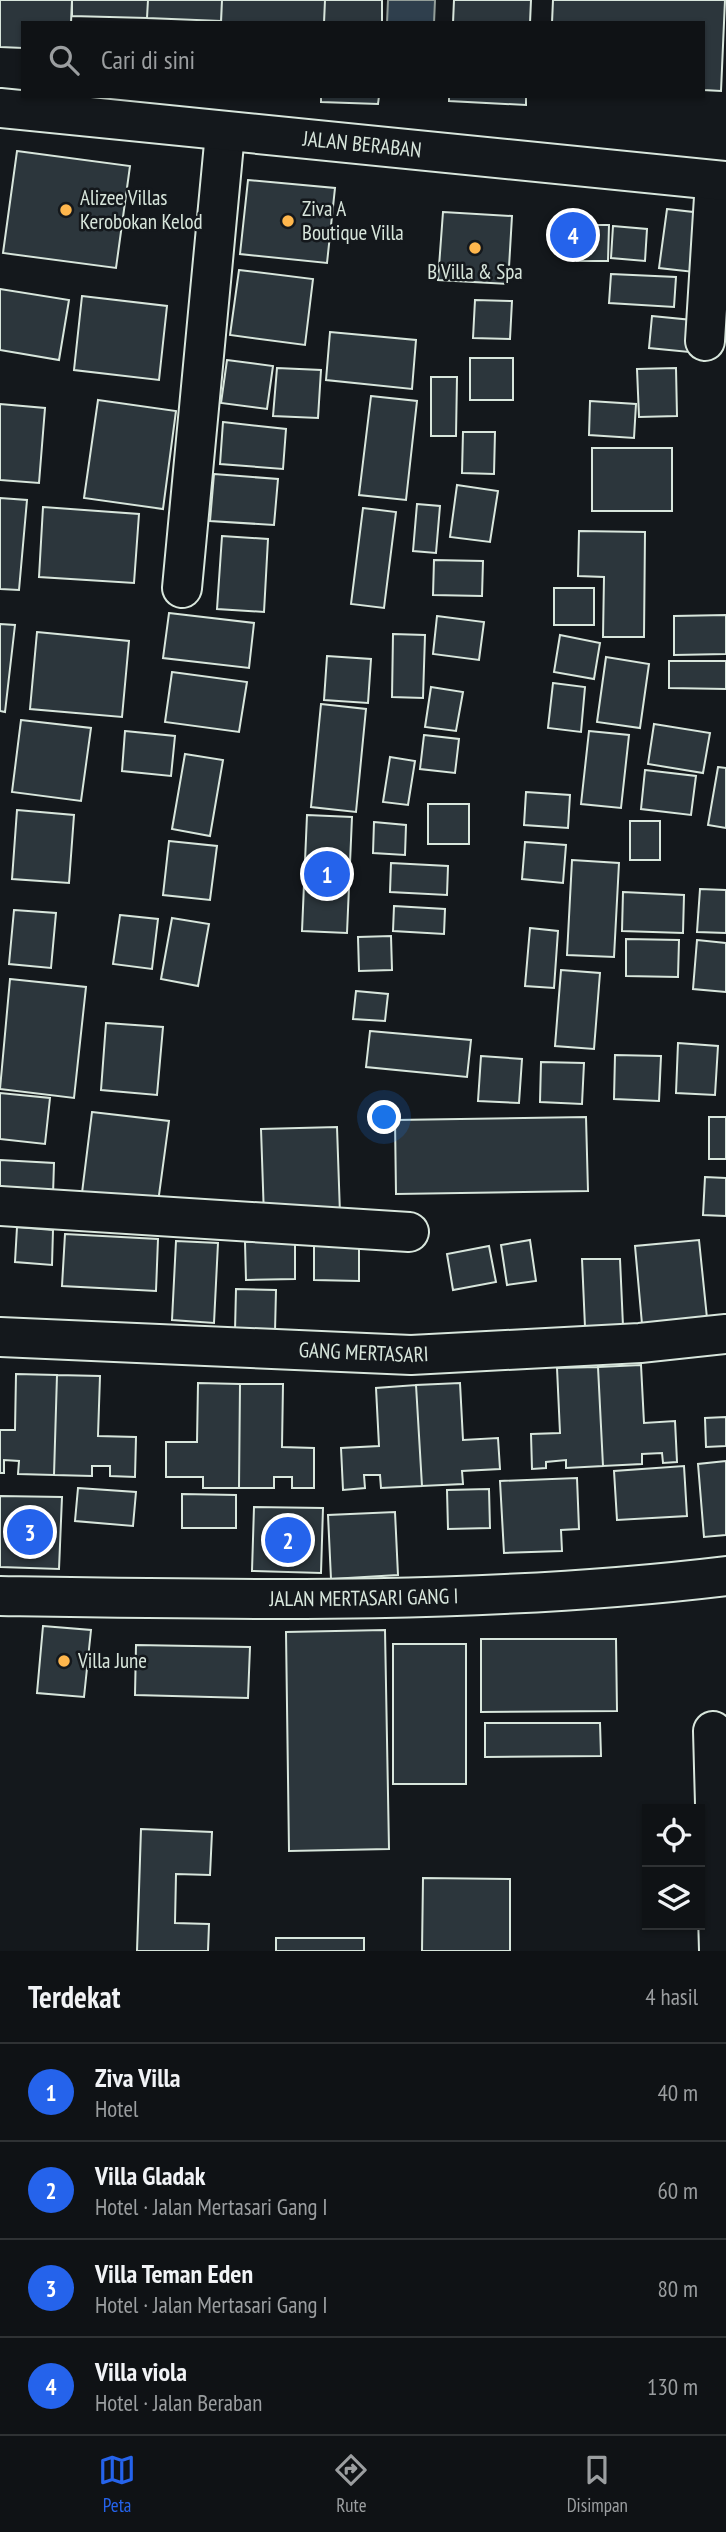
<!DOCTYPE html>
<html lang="id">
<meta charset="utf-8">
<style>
body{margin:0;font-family:"PT Sans Narrow",sans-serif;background:#1d2022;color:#f1f3f6}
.controls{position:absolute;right:21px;bottom:21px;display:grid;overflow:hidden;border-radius:0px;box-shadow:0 2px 5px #0004}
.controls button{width:63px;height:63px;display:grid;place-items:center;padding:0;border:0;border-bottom:2px solid #2f3234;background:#0f1215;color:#f1f3f6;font:35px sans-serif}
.you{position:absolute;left:385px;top:1118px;width:24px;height:24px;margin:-18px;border:5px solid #fff;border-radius:50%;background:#1a73e8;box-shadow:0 0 0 10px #1a73e833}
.badge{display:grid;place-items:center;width:46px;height:46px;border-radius:50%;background:#2563eb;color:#fff;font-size:23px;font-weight:700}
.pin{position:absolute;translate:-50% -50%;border:4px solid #fff;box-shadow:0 2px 7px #0006}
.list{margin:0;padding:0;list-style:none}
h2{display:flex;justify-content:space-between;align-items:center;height:91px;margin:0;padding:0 28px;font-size:30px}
h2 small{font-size:23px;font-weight:400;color:#9b9ea0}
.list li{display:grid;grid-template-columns:46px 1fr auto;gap:21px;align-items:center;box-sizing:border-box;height:98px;padding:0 28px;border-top:2px solid #2f3234}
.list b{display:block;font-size:26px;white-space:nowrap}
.list p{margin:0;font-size:23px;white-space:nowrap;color:#9b9ea0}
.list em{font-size:23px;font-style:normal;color:#9b9ea0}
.icon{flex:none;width:38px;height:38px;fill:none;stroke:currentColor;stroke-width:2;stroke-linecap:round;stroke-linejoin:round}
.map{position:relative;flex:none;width:726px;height:1951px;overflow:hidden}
.search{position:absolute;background:#0f1215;box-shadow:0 2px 5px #0004;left:21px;right:21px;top:21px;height:77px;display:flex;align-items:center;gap:18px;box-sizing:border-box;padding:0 24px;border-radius:0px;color:#9b9ea0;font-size:26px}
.sheet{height:483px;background:#0f1215}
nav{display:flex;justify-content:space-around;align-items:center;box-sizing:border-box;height:98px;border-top:2px solid #2f3234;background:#0f1215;font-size:19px;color:#9b9ea0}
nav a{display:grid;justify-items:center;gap:4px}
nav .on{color:#2563eb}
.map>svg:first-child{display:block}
.water{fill:#2f3f4d;stroke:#939e99;stroke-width:2}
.building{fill:#2c363c;stroke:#d8e6dc;stroke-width:2}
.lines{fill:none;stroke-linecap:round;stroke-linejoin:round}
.street-casing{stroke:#d8e6dc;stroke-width:42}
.secondary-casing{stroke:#d8e6dc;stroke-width:42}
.street{stroke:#14181c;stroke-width:38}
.secondary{stroke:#14181c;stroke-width:38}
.poi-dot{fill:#ffb74d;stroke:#14181c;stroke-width:2.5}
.labels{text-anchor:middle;stroke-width:5;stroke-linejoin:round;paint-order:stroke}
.street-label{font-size:21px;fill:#d8e6dc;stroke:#14181c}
.poi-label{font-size:21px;fill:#d8e6dc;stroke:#14181c;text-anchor:start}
</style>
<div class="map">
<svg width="726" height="1951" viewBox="0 0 726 1951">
<rect width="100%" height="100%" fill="#14181c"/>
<!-- water -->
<path class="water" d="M 388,0 L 435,0 L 434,23 L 387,23 Z"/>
<!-- building -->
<path class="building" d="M 0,0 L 72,0 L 71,23 L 23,23 L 23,48 L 0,47 Z
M 72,0 L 148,0 L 147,18 L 72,16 Z
M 148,0 L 222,0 L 221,21 L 147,18 Z
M 222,0 L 325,0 L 324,23 L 221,23 Z
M 325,0 L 382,0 L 382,23 L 324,23 Z
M 454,0 L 531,0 L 530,23 L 453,23 Z
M 553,0 L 725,0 L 721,91 L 703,90 L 703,23 L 552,23 Z
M 321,96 L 379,96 L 378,104 L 321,102 Z
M 449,96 L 526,96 L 526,105 L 449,101 Z
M 17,151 L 130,166 L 116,268 L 3,253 Z
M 248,180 L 335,188 L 327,263 L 240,254 Z
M 667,209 L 702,213 L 694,272 L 659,268 Z
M 443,212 L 512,216 L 508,284 L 438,280 Z
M 578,225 L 609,225 L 608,261 L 577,261 Z
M 613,226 L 647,229 L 645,261 L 611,258 Z
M 239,270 L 313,279 L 305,345 L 230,335 Z
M 611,274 L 676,277 L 674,307 L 609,303 Z
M 0,289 L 69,300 L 59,360 L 0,350 Z
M 82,296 L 167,306 L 159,380 L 74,370 Z
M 475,300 L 512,301 L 510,339 L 473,338 Z
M 652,316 L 692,320 L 689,352 L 649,348 Z
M 330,332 L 416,340 L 412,389 L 326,380 Z
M 470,358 L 513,358 L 513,400 L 470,400 Z
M 227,360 L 273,366 L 267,409 L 221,403 Z
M 277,368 L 321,370 L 318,418 L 273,416 Z
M 676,368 L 677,416 L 639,417 L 637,369 Z
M 431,377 L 457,377 L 456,436 L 431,436 Z
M 371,396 L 417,401 L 406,500 L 359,495 Z
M 98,400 L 176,411 L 163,509 L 84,498 Z
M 590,401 L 636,404 L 634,438 L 589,435 Z
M 0,404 L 45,408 L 39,483 L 0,480 Z
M 223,422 L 286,429 L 283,469 L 220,464 Z
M 463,432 L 495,432 L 494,474 L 462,473 Z
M 592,448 L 672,448 L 672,511 L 592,511 Z
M 214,474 L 278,479 L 274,525 L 210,521 Z
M 457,485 L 498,491 L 490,542 L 450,537 Z
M 0,498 L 27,500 L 19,590 L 0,589 Z
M 417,504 L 440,506 L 436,553 L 413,551 Z
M 43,507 L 139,514 L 134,583 L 39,577 Z
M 363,508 L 396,512 L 384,608 L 351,604 Z
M 579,531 L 645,532 L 644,637 L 603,637 L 604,577 L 578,576 Z
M 222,536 L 268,539 L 264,612 L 217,609 Z
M 434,560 L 483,561 L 482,596 L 433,595 Z
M 554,588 L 594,588 L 594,625 L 554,625 Z
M 169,613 L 254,623 L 249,668 L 163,658 Z
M 726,615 L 726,654 L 674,655 L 674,616 Z
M 437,616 L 484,622 L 479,660 L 433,654 Z
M 0,624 L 15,625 L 5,712 L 0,711 Z
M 37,632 L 129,641 L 122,717 L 30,709 Z
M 393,634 L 425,635 L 423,698 L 392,697 Z
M 560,635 L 600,643 L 594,679 L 554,672 Z
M 327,656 L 371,659 L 368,703 L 324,700 Z
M 606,657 L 649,664 L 640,728 L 597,722 Z
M 669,661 L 726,661 L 726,689 L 669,688 Z
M 172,672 L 247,682 L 239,732 L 165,722 Z
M 553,683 L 585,687 L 581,732 L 548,728 Z
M 431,687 L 463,692 L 456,731 L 425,727 Z
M 321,704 L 366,709 L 356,812 L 311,807 Z
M 21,720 L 91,728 L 81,801 L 12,792 Z
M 654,724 L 710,733 L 703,773 L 648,764 Z
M 125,731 L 175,736 L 171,776 L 122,771 Z
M 589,731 L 629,735 L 621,808 L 581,804 Z
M 424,735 L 459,739 L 455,773 L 420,769 Z
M 185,754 L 223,760 L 210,836 L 172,829 Z
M 390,757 L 415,761 L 408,805 L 383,802 Z
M 718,767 L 726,768 L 726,828 L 708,825 Z
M 645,770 L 696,776 L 691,815 L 641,809 Z
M 526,792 L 570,795 L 568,828 L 524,825 Z
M 428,804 L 469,804 L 469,844 L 428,844 Z
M 17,810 L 74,815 L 69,883 L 12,879 Z
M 307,815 L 352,817 L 347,933 L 302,931 Z
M 630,821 L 660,821 L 660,860 L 630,860 Z
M 374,822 L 406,825 L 405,855 L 373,853 Z
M 169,841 L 217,846 L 210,900 L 163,895 Z
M 525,842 L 566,845 L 563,883 L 522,879 Z
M 572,860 L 619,863 L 614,957 L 567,955 Z
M 391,863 L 448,866 L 447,895 L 390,892 Z
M 700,889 L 726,890 L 726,933 L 697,932 Z
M 623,892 L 684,895 L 683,933 L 622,931 Z
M 394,906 L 445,909 L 444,934 L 393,931 Z
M 14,910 L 56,913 L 51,968 L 9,964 Z
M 120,915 L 158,919 L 152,969 L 113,964 Z
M 172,918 L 209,924 L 198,986 L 161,979 Z
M 530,928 L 558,931 L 554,988 L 525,986 Z
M 391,936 L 392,970 L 359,971 L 358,937 Z
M 626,939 L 679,940 L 678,977 L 626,976 Z
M 697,940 L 726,943 L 726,992 L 693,989 Z
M 561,970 L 600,973 L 594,1049 L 555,1046 Z
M 10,979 L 86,987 L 74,1098 L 0,1089 Z
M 356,991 L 388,994 L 385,1021 L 353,1019 Z
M 106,1023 L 163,1027 L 157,1095 L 101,1090 Z
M 370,1031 L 471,1040 L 467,1077 L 366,1067 Z
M 678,1043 L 718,1046 L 715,1095 L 676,1093 Z
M 615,1055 L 661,1056 L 659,1101 L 614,1099 Z
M 481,1056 L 522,1059 L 519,1103 L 478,1101 Z
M 541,1062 L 584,1063 L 582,1104 L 540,1102 Z
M 0,1093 L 50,1098 L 45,1144 L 0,1139 Z
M 92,1112 L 169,1121 L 157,1210 L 81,1201 Z
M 586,1117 L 588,1191 L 396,1194 L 395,1120 Z
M 709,1117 L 726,1117 L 726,1159 L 709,1159 Z
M 337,1127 L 340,1214 L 264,1217 L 261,1129 Z
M 0,1160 L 54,1163 L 53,1195 L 0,1192 Z
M 705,1177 L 726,1178 L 726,1216 L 703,1215 Z
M 17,1227 L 53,1230 L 52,1265 L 15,1262 Z
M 65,1234 L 158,1239 L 156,1291 L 62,1286 Z
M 295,1240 L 295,1279 L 246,1280 L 245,1242 Z
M 530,1240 L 536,1281 L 507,1285 L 501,1245 Z
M 699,1240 L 707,1318 L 642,1324 L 635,1246 Z
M 176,1241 L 218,1243 L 214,1323 L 172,1320 Z
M 314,1242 L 359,1242 L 359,1281 L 314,1280 Z
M 489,1246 L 496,1282 L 453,1290 L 447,1254 Z
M 582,1259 L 620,1259 L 623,1326 L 585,1327 Z
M 236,1289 L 276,1290 L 275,1332 L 235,1331 Z
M 641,1365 L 644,1423 L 675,1421 L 677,1462 L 663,1463 L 662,1453 L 642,1454 L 642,1464 L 603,1466 L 598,1367 Z
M 598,1367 L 603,1466 L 566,1468 L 566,1460 L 546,1462 L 546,1468 L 532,1469 L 531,1434 L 560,1433 L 557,1368 Z
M 16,1374 L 57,1375 L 54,1475 L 18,1474 L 19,1461 L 4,1460 L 4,1473 L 0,1473 L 0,1430 L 15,1430 Z
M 57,1375 L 100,1376 L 98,1436 L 136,1437 L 135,1477 L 110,1476 L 110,1466 L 92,1466 L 92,1476 L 54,1475 Z
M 198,1383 L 240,1384 L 239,1488 L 203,1488 L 203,1477 L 166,1477 L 166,1442 L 197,1442 Z
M 460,1383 L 463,1440 L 498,1438 L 500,1469 L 462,1471 L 463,1484 L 422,1486 L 416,1385 Z
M 240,1384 L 283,1384 L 282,1447 L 314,1448 L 314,1488 L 292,1488 L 292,1477 L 274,1477 L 274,1488 L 239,1488 Z
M 416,1385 L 422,1486 L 381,1488 L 380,1475 L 364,1475 L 365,1488 L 343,1490 L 341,1448 L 379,1446 L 376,1388 Z
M 726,1417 L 726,1446 L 706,1447 L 705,1418 Z
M 726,1461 L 726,1535 L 704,1537 L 698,1464 Z
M 684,1466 L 687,1516 L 617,1520 L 614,1471 Z
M 577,1478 L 579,1529 L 561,1530 L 562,1551 L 504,1553 L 500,1481 Z
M 78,1488 L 136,1492 L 133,1526 L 75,1521 Z
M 489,1489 L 490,1528 L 448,1529 L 447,1490 Z
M 182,1494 L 236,1495 L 236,1528 L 182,1528 Z
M 0,1496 L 62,1497 L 59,1569 L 0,1567 Z
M 254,1507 L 323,1508 L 321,1573 L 252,1571 Z
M 395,1512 L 398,1575 L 331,1579 L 328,1515 Z
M 43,1626 L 91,1630 L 84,1697 L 37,1693 Z
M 385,1630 L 389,1849 L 289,1851 L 286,1632 Z
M 481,1639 L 616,1639 L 617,1711 L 481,1712 Z
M 393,1644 L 466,1644 L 466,1784 L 393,1784 Z
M 136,1645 L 250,1647 L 248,1698 L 135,1695 Z
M 485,1723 L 600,1723 L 601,1756 L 485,1757 Z
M 141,1829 L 212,1832 L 210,1875 L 176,1874 L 175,1923 L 209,1924 L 208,1951 L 137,1951 Z
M 423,1878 L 510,1879 L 510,1951 L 422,1951 Z
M 276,1938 L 364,1938 L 364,1951 L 276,1951 Z"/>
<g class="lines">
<defs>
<g id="street">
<path d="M 705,341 L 715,181"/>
<path d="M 182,588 L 225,133"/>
<path d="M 0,1206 L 409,1232"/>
<path id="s1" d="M 0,1337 L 411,1355 L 640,1343 L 726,1334"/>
<path id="s2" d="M 0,1596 C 242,1600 485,1605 726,1576"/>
<path d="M 713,1731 L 719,1951"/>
</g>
<g id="secondary">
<path id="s3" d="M 0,108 L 726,181"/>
</g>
</defs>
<!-- street casing -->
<use href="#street" class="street-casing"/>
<!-- secondary casing -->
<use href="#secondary" class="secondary-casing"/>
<!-- street -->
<use href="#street" class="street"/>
<!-- secondary -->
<use href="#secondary" class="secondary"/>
</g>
<!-- markers -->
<g class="poi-dot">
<circle cx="66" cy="210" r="7"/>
<circle cx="288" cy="221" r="7"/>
<circle cx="475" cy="248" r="7"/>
<circle cx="64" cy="1661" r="7"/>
</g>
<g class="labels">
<!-- street labels -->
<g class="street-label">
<text dy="7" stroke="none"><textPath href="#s3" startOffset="364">JALAN BERABAN</textPath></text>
<text dy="7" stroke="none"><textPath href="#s1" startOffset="364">GANG MERTASARI</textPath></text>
<text dy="7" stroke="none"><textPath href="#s2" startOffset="364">JALAN MERTASARI GANG I</textPath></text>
</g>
<!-- poi labels -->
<g class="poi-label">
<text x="80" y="205">Alizee Villas<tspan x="80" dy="24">Kerobokan Kelod</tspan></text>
<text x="302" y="216">Ziva A<tspan x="302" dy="24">Boutique Villa</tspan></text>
<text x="475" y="279" text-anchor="middle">B Villa &amp; Spa</text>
<text x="78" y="1668">Villa June</text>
</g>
</g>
</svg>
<div class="controls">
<button><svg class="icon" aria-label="locate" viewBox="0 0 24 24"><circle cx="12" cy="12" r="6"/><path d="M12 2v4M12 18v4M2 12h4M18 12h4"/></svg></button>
<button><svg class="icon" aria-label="layers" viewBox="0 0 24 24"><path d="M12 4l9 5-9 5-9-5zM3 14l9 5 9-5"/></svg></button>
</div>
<div class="you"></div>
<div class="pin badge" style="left:327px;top:874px">1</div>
<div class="pin badge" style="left:288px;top:1540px">2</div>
<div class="pin badge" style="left:30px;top:1532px">3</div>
<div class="pin badge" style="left:573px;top:235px">4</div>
<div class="search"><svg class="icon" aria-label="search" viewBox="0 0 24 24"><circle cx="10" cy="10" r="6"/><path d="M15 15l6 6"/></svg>Cari di sini</div>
</div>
<section class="sheet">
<h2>Terdekat<small>4 hasil</small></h2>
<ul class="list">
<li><span class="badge">1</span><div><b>Ziva Villa</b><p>Hotel</p></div><em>40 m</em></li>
<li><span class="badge">2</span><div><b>Villa Gladak</b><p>Hotel · Jalan Mertasari Gang I</p></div><em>60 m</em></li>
<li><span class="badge">3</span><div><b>Villa Teman Eden</b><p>Hotel · Jalan Mertasari Gang I</p></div><em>80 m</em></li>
<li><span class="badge">4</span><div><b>Villa viola</b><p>Hotel · Jalan Beraban</p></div><em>130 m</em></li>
</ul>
</section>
<nav>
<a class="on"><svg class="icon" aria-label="map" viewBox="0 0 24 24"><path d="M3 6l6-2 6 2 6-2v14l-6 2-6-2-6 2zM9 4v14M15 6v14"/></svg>Peta</a>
<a><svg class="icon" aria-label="directions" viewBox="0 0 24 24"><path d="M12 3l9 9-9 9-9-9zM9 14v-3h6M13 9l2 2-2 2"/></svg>Rute</a>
<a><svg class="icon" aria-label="saved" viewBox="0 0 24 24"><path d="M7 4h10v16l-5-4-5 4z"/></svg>Disimpan</a>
</nav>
